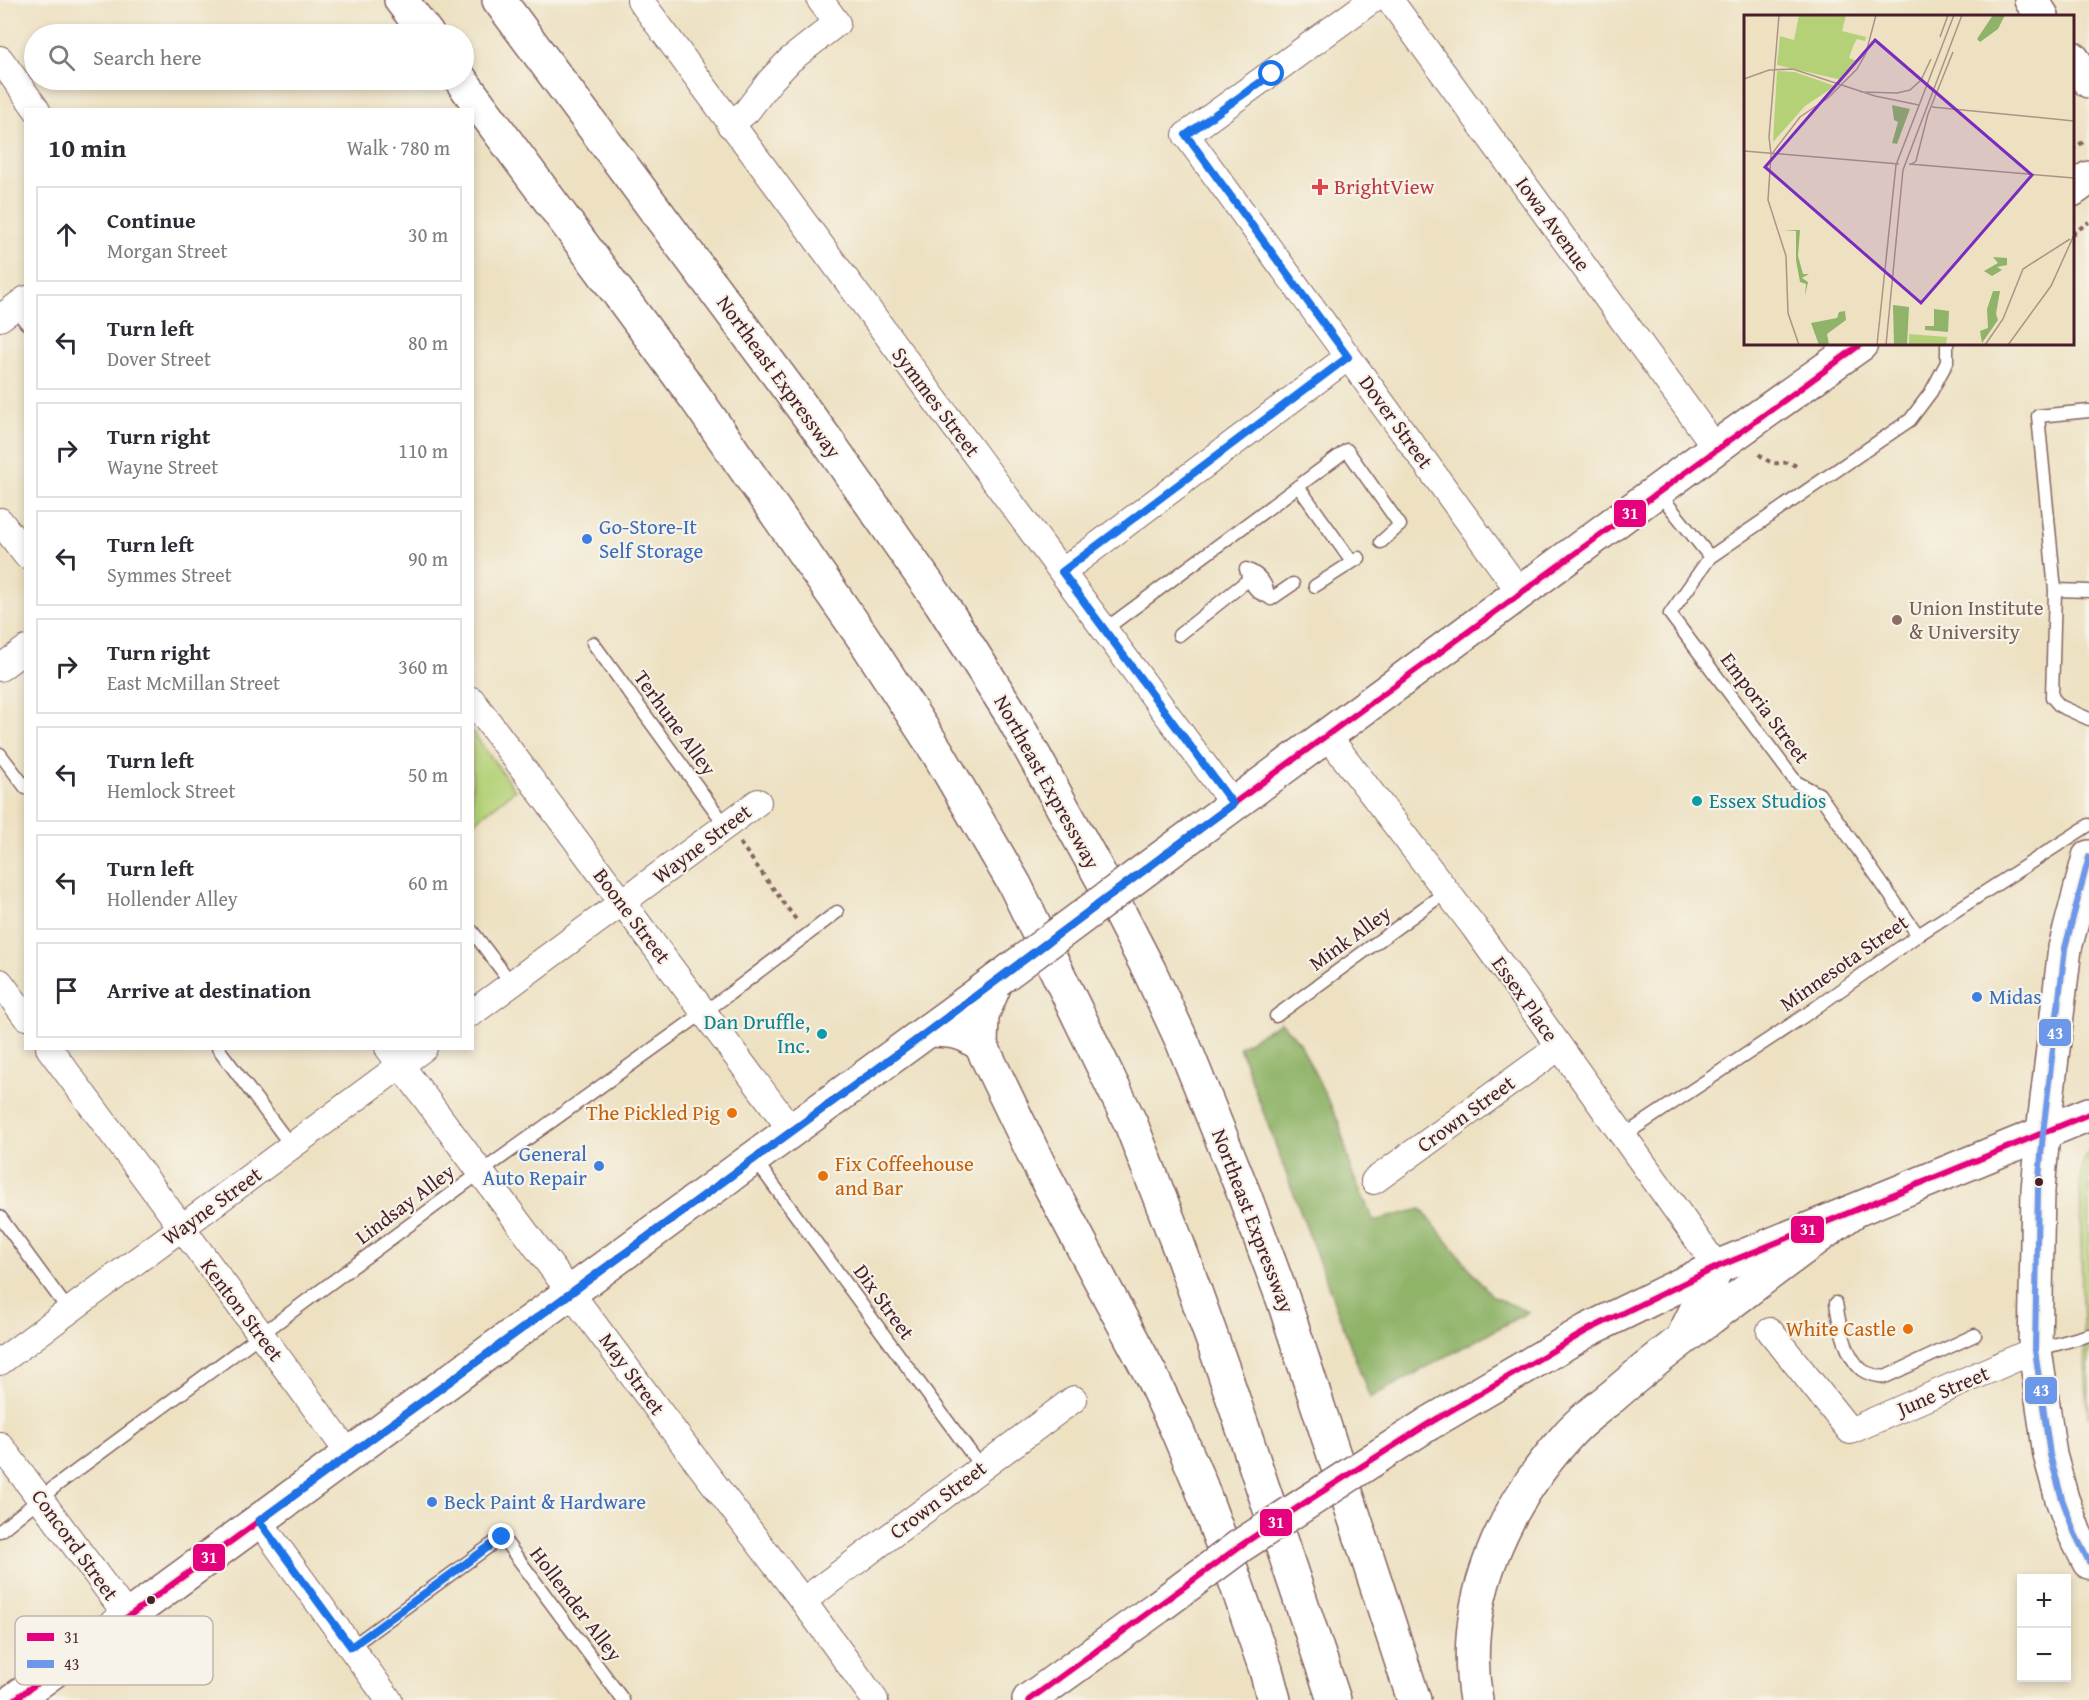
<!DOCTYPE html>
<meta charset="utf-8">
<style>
body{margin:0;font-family:"Gentium Book Plus",serif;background:#f2f2f3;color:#2b2b33}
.controls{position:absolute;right:18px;bottom:18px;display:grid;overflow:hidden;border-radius:0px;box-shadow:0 3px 9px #0003}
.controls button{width:54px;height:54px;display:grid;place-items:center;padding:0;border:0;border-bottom:2px solid #e1e1e2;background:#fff;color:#2b2b33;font:30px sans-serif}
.stop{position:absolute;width:18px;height:18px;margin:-14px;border:4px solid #1a73e8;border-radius:50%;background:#fff}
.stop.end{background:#1a73e8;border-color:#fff;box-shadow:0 2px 6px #0008}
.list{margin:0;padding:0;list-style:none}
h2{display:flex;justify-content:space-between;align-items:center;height:78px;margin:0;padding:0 24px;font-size:26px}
h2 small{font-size:20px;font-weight:400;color:#7c7c81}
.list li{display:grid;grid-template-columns:39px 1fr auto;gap:18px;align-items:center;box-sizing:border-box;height:96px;margin:0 12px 12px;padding:0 12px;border:2px solid #e1e1e2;border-radius:0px}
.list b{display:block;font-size:22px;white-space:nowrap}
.list p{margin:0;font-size:20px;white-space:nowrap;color:#7c7c81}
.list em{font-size:20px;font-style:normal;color:#7c7c81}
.icon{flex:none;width:33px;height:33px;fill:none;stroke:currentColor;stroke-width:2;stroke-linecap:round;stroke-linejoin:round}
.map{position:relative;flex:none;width:2089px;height:1700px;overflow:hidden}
.search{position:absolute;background:#fff;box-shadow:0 3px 9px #0003;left:24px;top:24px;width:450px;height:66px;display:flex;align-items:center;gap:15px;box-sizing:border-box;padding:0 21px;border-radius:33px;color:#7c7c81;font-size:22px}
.panel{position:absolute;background:#fff;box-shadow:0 3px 9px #0003;left:24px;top:108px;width:450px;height:942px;border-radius:0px}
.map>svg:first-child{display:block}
.green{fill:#b4d177;stroke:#7f7851;stroke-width:1.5}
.forest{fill:#8fb368;stroke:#6c694a;stroke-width:1.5}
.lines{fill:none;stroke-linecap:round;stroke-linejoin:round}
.lane-casing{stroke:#836360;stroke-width:15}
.street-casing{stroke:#836360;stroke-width:28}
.secondary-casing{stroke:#836360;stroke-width:36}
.primary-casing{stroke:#836360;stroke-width:36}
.highway-casing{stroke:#836360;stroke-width:36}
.path{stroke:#836360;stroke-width:4;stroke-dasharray:4.5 4.5;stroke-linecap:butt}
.lane{stroke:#fff;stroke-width:12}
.street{stroke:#fff;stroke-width:26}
.secondary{stroke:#fff;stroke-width:33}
.primary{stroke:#fff;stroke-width:33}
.highway{stroke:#fff;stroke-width:33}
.secondary-bridge-casing{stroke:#836360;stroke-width:36;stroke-linecap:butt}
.secondary-bridge{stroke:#fff;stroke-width:33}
.bus-1-casing{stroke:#f7f3e8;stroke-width:10}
.bus-2-casing{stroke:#f7f3e8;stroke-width:10}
.bus-1{stroke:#e5007d;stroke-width:6}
.bus-2{stroke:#6d98ea;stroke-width:6}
.route{stroke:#1a73e8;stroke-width:8}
.health-dot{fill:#e0444e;stroke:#f7f3e8;stroke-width:2}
.shop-dot{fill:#3f7fe0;stroke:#f7f3e8;stroke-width:2}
.education-dot{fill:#8d6e63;stroke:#f7f3e8;stroke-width:2}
.culture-dot{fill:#0f9aa8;stroke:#f7f3e8;stroke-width:2}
.food-dot{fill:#e8710a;stroke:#f7f3e8;stroke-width:2}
.bus-dot{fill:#4a1f2b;stroke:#f7f3e8;stroke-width:2}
.labels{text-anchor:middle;stroke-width:4.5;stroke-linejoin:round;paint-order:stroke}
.health-label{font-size:21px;fill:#be3a42;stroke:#f7f3e8;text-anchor:start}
.street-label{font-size:21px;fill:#4a1f2b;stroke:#f7f3e8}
.shop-label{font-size:21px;fill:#366cbe;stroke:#f7f3e8;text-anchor:start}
.education-label{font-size:21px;fill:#785e54;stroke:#f7f3e8;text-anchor:start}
.culture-label{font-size:21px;fill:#0d838f;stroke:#f7f3e8;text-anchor:start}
.food-label{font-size:21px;fill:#c56008;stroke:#f7f3e8;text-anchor:end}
.inset-road{fill:none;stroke:#ac9386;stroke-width:1.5}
.view{fill:#7b2cbf;fill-opacity:0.15;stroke:#7b2cbf;stroke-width:3}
.inset-edge{fill:none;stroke:#4a1f2b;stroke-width:3}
.key{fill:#f7f3e8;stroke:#c3b3af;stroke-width:1.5}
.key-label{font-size:16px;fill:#4a1f2b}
.line-badge{stroke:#f7f3e8;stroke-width:2}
.badge-label{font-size:16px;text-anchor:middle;font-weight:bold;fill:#fff}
</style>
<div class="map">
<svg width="2089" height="1700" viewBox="0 0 2089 1700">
<rect width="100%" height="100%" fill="#f7f3e8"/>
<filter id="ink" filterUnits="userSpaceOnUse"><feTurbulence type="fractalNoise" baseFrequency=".0167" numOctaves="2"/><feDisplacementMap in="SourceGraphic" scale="12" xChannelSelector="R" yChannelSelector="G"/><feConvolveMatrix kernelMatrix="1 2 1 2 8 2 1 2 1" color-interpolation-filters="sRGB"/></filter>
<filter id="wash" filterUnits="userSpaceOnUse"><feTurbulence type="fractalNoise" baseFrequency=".008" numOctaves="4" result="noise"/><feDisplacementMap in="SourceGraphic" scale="24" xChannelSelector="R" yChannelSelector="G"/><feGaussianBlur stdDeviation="1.35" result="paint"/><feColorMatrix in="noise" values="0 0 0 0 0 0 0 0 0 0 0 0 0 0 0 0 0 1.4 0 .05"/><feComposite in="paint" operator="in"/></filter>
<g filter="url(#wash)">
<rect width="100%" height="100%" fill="#ede1c2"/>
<!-- green -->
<path class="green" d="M 472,731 L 515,790 L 473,823 L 472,823 Z
M 2089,1152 L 2089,1418 L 2088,1418 L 2082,1299 L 2080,1181 L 2083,1162 Z"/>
<!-- forest -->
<path class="forest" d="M 1281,1022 L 1300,1043 L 1339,1123 L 1352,1173 L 1374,1221 L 1421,1209 L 1492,1296 L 1528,1312 L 1370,1398 L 1239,1047 Z"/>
</g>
<g filter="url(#ink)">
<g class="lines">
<defs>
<path id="lane" d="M 14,307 L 26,323
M 2089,411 L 2038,416 L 2055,590 L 2052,697 L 2060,706 L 2089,719
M 1298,486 L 1352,562
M 1658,492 L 1710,557
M 1315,586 L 1359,558
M 2055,590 L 2089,591
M 1268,596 C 1267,582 1259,574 1246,569 C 1248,578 1251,585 1258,592 C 1261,595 1267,595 1271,599 L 1293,584
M 1104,630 L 1347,450 L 1400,525 L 1381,542
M 1179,635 L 1248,580
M 593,643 L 726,826
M 0,754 L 26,788
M 472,931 L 512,984
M 1918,935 L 1819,794 L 1796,782 L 1670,614 L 1710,557 L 1910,420 L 1931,392 L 1947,362 L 1947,344
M 1276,1016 L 1447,891
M 218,1048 L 292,1147
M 1623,1136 L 1804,1016 L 1918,935 L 2089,825
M 755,1160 L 982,1468
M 0,1217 L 69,1311
M 1836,1303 C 1839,1323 1845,1356 1862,1370 C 1869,1375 1878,1376 1885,1377 L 1975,1335
M 2036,1350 L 2089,1335
M 0,1531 L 57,1485 L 481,1172 L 728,995 L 837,912
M 351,1647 L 502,1537 L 623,1700"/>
<path id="street" d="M 640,0 L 1233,804
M 1372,0 L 1186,135 L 1520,592
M 1390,0 L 1716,448
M 0,59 L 37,110
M 730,125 L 747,111 L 770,81 L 790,60 L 837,23 L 820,0
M 0,318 L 26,299
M 0,521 L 26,555
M 1062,572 L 1348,357
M 0,668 L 26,649
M 472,700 L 792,1131
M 1327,735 L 1474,927 L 1717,1267
M 0,982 L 26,1017
M 472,1013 L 758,802
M 49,1048 L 350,1455
M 388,1048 L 679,1438 L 803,1601 L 875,1700
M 1374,1181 L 1558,1048
M 1770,1331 L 1850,1431 L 2035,1350
M 0,1362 L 424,1048
M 0,1445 L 128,1617
M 259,1521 L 389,1700
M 803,1601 L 1074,1399"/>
<path id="secondary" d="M 2072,190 L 2089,178
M 1145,870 L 1729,438 L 1861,344
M 1428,1424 L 1588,1330 L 1717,1267 L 2089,1114
M 14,1700 L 997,980
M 1029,1700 L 1158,1607"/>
<path id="primary" d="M 2031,0 L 2042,16
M 2072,58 L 2089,81
M 2089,857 L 2065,948 L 2043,1133 L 2038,1190 L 2035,1350 L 2050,1455 L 2062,1499 L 2075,1534 L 2089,1562"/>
<path id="highway" d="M 401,0 L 427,34
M 499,0 L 828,442 L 941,603 L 1010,712 L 1101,877 L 1149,970 L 1183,1043 L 1244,1194 L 1284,1302 L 1414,1700
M 461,80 L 695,397 L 862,636 L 938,753 L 1015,885 L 1131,1124 L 1179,1247 L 1223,1369 L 1334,1700
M 997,980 L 982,1015 L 981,1045 L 1040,1167 L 1150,1373 L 1176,1428 L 1200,1484 L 1227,1557 L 1266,1670 L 1274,1700
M 929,1030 C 952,1031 962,1030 981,1045
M 1684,1335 L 1717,1267
M 1476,1700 C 1459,1601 1503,1507 1568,1435 C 1581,1420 1598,1408 1613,1396 C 1644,1369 1676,1344 1709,1319 C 1757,1283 1805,1246 1854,1211"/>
</defs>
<!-- lane casing -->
<use href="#lane" class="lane-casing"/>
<!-- street casing -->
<use href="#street" class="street-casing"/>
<!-- secondary casing -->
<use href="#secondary" class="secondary-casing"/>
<!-- primary casing -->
<use href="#primary" class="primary-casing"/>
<!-- highway casing -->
<use href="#highway" class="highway-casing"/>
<!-- path -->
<path class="path" d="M 2072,150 L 2083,142
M 2072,234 L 2089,222
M 1759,454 C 1778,472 1783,456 1798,467
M 740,843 L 797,921"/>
<!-- lane -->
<use href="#lane" class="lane"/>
<!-- street -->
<use href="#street" class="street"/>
<!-- secondary -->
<use href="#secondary" class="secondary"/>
<!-- primary -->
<use href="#primary" class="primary"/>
<!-- highway -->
<use href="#highway" class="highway"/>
<defs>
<path id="secondary-bridge" d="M 997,980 L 1145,870
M 1158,1607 L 1240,1546 L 1428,1424"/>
</defs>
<!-- secondary-bridge casing -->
<use href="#secondary-bridge" class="secondary-bridge-casing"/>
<!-- secondary-bridge -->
<use href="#secondary-bridge" class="secondary-bridge"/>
<defs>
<path id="bus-1" d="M 14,1700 L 918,1039 L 1233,804 L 1861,344
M 1029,1700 L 1240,1546 L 1312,1498 L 1428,1424 L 1588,1330 L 1717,1267 L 2089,1114"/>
<path id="bus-2" d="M 2089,857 L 2065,948 L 2043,1133 L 2038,1190 L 2035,1350 L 2050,1455 L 2062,1499 L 2075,1534 L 2089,1562"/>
</defs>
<!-- bus-1 casing -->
<use href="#bus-1" class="bus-1-casing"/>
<!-- bus-2 casing -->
<use href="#bus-2" class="bus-2-casing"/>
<!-- bus-1 -->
<use href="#bus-1" class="bus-1"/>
<!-- bus-2 -->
<use href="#bus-2" class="bus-2"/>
</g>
</g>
<g class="lines" filter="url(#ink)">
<!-- route -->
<path class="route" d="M 502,1537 L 351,1647 L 259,1521 L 918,1039 L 1233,804 L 1062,572 L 1348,357 L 1186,135 L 1272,74"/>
</g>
<!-- markers -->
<path class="health-dot" d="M1317 178h6v6h6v6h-6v6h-6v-6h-6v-6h6z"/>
<g class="shop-dot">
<circle cx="587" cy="539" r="6"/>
<circle cx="1977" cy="997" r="6"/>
<circle cx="599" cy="1166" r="6"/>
<circle cx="432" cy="1502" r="6"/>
</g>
<circle class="education-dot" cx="1897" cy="620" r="6"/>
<g class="culture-dot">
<circle cx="1697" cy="801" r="6"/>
<circle cx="822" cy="1034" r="6"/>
</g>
<g class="food-dot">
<circle cx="732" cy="1113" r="6"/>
<circle cx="823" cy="1176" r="6"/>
<circle cx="1908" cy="1329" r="6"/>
</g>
<g class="bus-dot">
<circle cx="2039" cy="1182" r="5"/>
<circle cx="151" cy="1600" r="5"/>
</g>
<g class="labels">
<!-- health labels -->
<g class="health-label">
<text x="1334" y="194">BrightView</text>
</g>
<!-- street labels -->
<g class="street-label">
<text transform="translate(1553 224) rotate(54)" y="7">Iowa Avenue</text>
<text transform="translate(779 377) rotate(54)" y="7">Northeast Expressway</text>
<text transform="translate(936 402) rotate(53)" y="7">Symmes Street</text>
<text transform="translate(1396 422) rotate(54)" y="7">Dover Street</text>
<text transform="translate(1765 708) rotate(53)" y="7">Emporia Street</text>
<text transform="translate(675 723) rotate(54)" y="7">Terhune Alley</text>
<text transform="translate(1047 782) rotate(61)" y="7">Northeast Expressway</text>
<text transform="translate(702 844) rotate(-37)" y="7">Wayne Street</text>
<text transform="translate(632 916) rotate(53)" y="7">Boone Street</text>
<text transform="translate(1350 938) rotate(-36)" y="7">Mink Alley</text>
<text transform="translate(1844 963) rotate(-35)" y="7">Minnesota Street</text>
<text transform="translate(1525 999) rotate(55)" y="7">Essex Place</text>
<text transform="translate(1466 1114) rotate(-36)" y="7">Crown Street</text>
<text transform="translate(405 1204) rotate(-37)" y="7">Lindsay Alley</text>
<text transform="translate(212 1206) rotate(-36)" y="7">Wayne Street</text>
<text transform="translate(1253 1221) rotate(69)" y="7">Northeast Expressway</text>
<text transform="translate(884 1302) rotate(54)" y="7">Dix Street</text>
<text transform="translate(242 1310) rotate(53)" y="7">Kenton Street</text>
<text transform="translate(632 1374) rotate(54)" y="7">May Street</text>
<text transform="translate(1943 1391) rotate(-23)" y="7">June Street</text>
<text transform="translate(938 1500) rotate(-37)" y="7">Crown Street</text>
<text transform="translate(75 1545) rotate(54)" y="7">Concord Street</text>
<text transform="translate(576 1604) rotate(53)" y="7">Hollender Alley</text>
</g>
<!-- shop labels -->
<g class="shop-label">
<text x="599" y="534">Go-Store-It<tspan x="599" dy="24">Self Storage</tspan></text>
<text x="1989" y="1004">Midas</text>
<text x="587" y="1161" text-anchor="end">General<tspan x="587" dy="24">Auto Repair</tspan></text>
<text x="444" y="1509">Beck Paint &amp; Hardware</text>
</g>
<!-- education labels -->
<g class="education-label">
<text x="1909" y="615">Union Institute<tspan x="1909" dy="24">&amp; University</tspan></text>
</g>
<!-- culture labels -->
<g class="culture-label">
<text x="1709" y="808">Essex Studios</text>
<text x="810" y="1029" text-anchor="end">Dan Druffle,<tspan x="810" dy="24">Inc.</tspan></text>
</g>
<!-- food labels -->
<g class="food-label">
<text x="720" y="1120">The Pickled Pig</text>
<text x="835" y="1171" text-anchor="start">Fix Coffeehouse<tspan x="835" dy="24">and Bar</tspan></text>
<text x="1896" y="1336">White Castle</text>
</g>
</g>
<!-- overview -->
<g transform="translate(1744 15)">
<rect width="330" height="330" fill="#ede1c2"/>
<path d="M 55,0 L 102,0 L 98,16 L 122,22 L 121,26 L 113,24 L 110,29 L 105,43 L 113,46 L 98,65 L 33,50 L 36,21 L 50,25 ZM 33,56 L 51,57 L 91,71 L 61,91 L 29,127 ZM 165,319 L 203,322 L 202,330 L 165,330 Z" fill="#b4d177"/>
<path d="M 249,0 L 261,0 L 254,14 L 236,27 L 233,24 ZM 148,90 L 166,94 L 153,129 L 148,128 L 154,107 L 150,105 ZM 39,215 L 56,215 L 54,241 L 59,259 L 65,259 L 58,263 L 64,267 L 61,281 L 62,269 L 56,267 L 52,245 L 52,216 ZM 249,242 L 263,243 L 263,250 L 253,252 L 258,255 L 248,261 L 240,256 L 254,248 ZM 249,276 L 256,276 L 252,299 L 254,305 L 238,328 L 236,316 L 244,313 L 243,294 ZM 149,290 L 165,292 L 163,330 L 150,330 ZM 190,294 L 205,296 L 204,317 L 181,315 L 181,311 L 190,311 ZM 101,296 L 102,305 L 83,319 L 85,330 L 75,330 L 67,308 L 93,303 L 95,297 Z" fill="#8fb368"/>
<path class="inset-road" d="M 196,22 L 204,0M 0,64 L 25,55 L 49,54 L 131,81M 117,77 L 153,78 L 166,75 L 177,65 L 187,44M 131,81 L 175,90M 188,92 L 330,106M 0,136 L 155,149M 27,139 L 25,122 L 35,0M 165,149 L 330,163M 166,150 L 172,146 L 184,99 L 209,37M 55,330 L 44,298 L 42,241 L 24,185 L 27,140 L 56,102 L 84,83 L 113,54 L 122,38 L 132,0M 133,330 L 152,150 L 210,0M 142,330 L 159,155 L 218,0M 241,330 L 259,304 L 279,254 L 326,224M 264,330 L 307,271 L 330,220"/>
<path class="view" d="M 131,25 L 288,160 L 177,288 L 21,152 Z"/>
<rect width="330" height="330" class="inset-edge"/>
</g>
<!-- legend -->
<rect x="15" y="1616" width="198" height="69" rx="9" class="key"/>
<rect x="27" y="1633" width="27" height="8" fill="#e5007d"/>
<rect x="27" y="1660" width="27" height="8" fill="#6d98ea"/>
<g class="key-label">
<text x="64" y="1643">31</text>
<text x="64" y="1670">43</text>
</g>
<g class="line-badge">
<rect x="1613" y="499" width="34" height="29" rx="6" fill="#e5007d"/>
<rect x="2038" y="1018" width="34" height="29" rx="6" fill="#6d98ea"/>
<rect x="1790" y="1215" width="35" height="29" rx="6" fill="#e5007d"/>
<rect x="2024" y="1376" width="34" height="29" rx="6" fill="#6d98ea"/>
<rect x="1259" y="1508" width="34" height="29" rx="6" fill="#e5007d"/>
<rect x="192" y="1543" width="34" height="29" rx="6" fill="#e5007d"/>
</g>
<g class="badge-label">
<text x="1630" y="519">31</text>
<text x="2055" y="1039">43</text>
<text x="1808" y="1235">31</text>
<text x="2041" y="1396">43</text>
<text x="1276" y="1528">31</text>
<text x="209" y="1563">31</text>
</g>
</svg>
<div class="controls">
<button>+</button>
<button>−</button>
</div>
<div class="stop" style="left:1272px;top:74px"></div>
<div class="stop end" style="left:502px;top:1537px"></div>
<div class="search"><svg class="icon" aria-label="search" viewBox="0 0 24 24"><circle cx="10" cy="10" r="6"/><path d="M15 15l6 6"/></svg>Search here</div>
<section class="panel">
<h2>10 min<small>Walk · 780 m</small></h2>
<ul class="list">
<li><svg class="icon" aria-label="ahead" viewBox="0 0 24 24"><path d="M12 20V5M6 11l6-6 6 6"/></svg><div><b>Continue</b><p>Morgan Street</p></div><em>30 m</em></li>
<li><svg class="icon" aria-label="left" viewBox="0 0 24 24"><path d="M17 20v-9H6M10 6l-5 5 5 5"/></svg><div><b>Turn left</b><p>Dover Street</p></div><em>80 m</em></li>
<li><svg class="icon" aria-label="right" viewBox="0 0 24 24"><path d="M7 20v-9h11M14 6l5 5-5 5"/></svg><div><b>Turn right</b><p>Wayne Street</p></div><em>110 m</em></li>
<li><svg class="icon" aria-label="left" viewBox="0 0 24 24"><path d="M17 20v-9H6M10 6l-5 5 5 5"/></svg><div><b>Turn left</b><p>Symmes Street</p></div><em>90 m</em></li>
<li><svg class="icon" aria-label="right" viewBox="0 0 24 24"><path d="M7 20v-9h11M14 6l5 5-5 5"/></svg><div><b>Turn right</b><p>East McMillan Street</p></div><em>360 m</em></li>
<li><svg class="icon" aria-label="left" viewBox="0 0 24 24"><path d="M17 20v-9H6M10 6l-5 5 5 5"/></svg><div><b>Turn left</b><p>Hemlock Street</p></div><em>50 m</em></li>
<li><svg class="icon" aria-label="left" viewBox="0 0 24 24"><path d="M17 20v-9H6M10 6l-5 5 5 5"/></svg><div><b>Turn left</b><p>Hollender Alley</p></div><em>60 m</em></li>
<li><svg class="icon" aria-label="arrive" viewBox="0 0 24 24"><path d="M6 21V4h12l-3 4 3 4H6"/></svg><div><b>Arrive at destination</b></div></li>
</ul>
</section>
</div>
